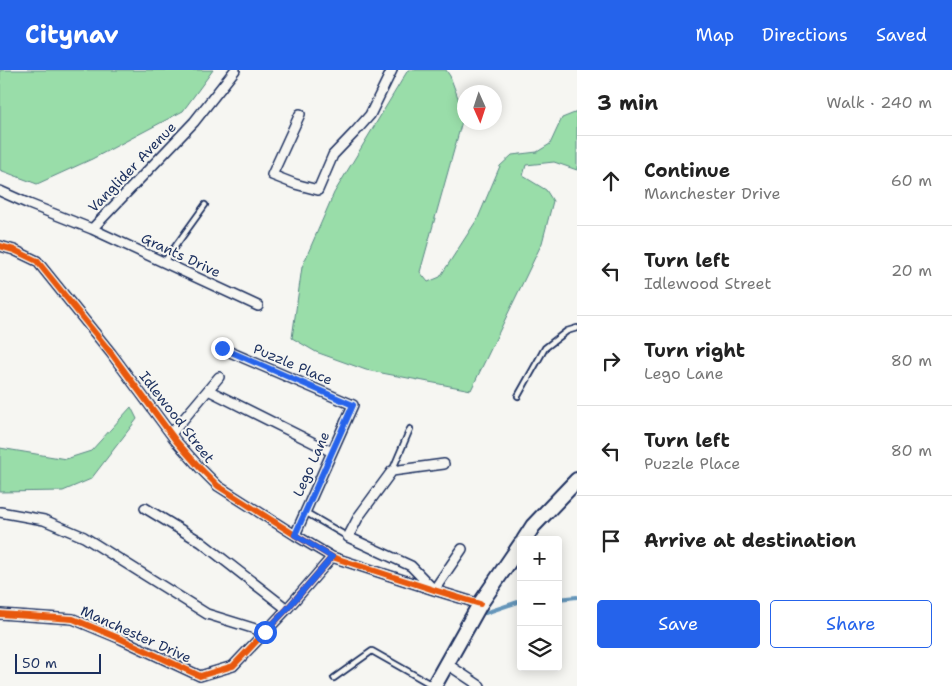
<!DOCTYPE html>
<meta charset="utf-8">
<style>
body{margin:0;font-family:"Shantell Sans",sans-serif;background:#f2f2f2;color:#222}
.controls{position:absolute;right:15px;bottom:15px;display:grid;overflow:hidden;border-radius:5px;box-shadow:0 2px 12px #0003}
.controls button{width:45px;height:45px;display:grid;place-items:center;padding:0;border:0;border-bottom:1px solid #e0e0e0;background:#fff;color:#222;font:25px sans-serif}
.compass{position:absolute;left:457px;top:15px;width:45px;height:45px;border-radius:50%;background:#fff;box-shadow:0 2px 12px #0003;rotate:177deg}
.scale{position:absolute;left:15px;bottom:12px;width:86px;box-sizing:border-box;padding-left:5px;border:2px solid #1b2f5e;border-top:0;font-size:14px;line-height:18px;white-space:nowrap;color:#1b2f5e;-webkit-text-stroke:4px #f6f6f2;paint-order:stroke}
.stop{position:absolute;width:15px;height:15px;margin:-11px;border:4px solid #2563eb;border-radius:50%;background:#fff}
.stop.end{background:#2563eb;border-color:#fff;box-shadow:0 1px 5px #0008}
.list{margin:0;padding:0;list-style:none}
h2{display:flex;justify-content:space-between;align-items:center;height:65px;margin:0;padding:0 20px;font-size:21px}
h2 small{font-size:16px;font-weight:400;color:#767676}
.list li{display:grid;grid-template-columns:32px 1fr auto;gap:15px;align-items:center;box-sizing:border-box;height:90px;padding:0 20px;border-top:1px solid #e0e0e0}
.list b{display:block;font-size:19px;white-space:nowrap}
.list p{margin:0;font-size:16px;white-space:nowrap;color:#767676}
.list em{font-size:16px;font-style:normal;color:#767676}
.actions{display:flex;gap:10px;padding:15px 20px}
.actions a{flex:1;padding:11px 0;border:1px solid #2563eb;border-radius:5px;text-align:center;font-size:18px;color:#2563eb}
.actions .main{background:#2563eb;color:#fff}
.icon{flex:none;width:28px;height:28px;fill:none;stroke:currentColor;stroke-width:2;stroke-linecap:round;stroke-linejoin:round}
.map{position:relative;flex:none;width:577px;height:616px;overflow:hidden}
header{display:flex;align-items:center;gap:30px;box-sizing:border-box;height:70px;padding:0 25px;background:#2563eb;color:#fff}
header strong{font-size:24px}
nav{display:flex;gap:28px;margin-inline-start:auto;font-size:18px}
main{display:flex}
aside{flex:1;background:#fff}
.map>svg:first-child{display:block}
.green{fill:#99dda9;stroke:#5a8684}
.lines{fill:none;stroke-linecap:round;stroke-linejoin:round}
.stream{stroke:#6596ba;stroke-width:4}
.lane-casing{stroke:#1b2f5e;stroke-width:8}
.street-casing{stroke:#1b2f5e;stroke-width:12}
.secondary-casing{stroke:#1b2f5e;stroke-width:18}
.lane{stroke:#f6f6f2;stroke-width:4.5}
.street{stroke:#f6f6f2;stroke-width:9}
.secondary{stroke:#f6f6f2;stroke-width:14}
.cycleway-casing{stroke:#f6f6f2;stroke-width:9}
.cycleway{stroke:#e8590c;stroke-width:6}
.route{stroke:#2563eb;stroke-width:6}
.labels{text-anchor:middle;stroke-width:4;stroke-linejoin:round;paint-order:stroke}
.street-label{font-size:14px;fill:#1b2f5e;stroke:#f6f6f2}
</style>
<header>
<strong>Citynav</strong>
<nav><a>Map</a><a>Directions</a><a>Saved</a></nav>
</header>
<main>
<div class="map">
<svg width="577" height="616" viewBox="0 0 577 616">
<rect width="100%" height="100%" fill="#f6f6f2"/>
<filter id="ink" filterUnits="userSpaceOnUse"><feTurbulence type="fractalNoise" baseFrequency=".02" numOctaves="2"/><feDisplacementMap in="SourceGraphic" scale="10" xChannelSelector="R" yChannelSelector="G"/><feConvolveMatrix kernelMatrix="1 2 1 2 8 2 1 2 1" color-interpolation-filters="sRGB"/></filter>
<g filter="url(#ink)">
<!-- green -->
<path class="green" d="M 0,0 L 213,0 L 183,41 L 92,89 L 37,114 L 0,100 Z
M 408,0 L 446,0 L 450,6 L 464,44 L 420,202 L 428,212 L 440,207 L 478,148 L 500,96 L 512,85 L 537,82 L 550,74 L 562,48 L 577,42 L 577,100 L 554,92 L 526,95 L 523,106 L 546,120 L 553,131 L 542,173 L 471,320 L 366,300 L 316,282 L 292,268 L 302,197 L 334,123 Z
M 131,337 L 137,349 L 91,409 L 63,421 L 0,422 L 0,378 L 66,389 L 91,381 Z"/>
<g class="lines">
<!-- stream -->
<path class="stream" d="M 558,529 L 577,527
M 485,543 L 521,531"/>
<defs>
<path id="lane" d="M 164,192 L 205,135
M 518,326 L 545,278 L 567,261 L 577,258
M 392,401 L 410,359
M 305,442 L 348,467
M 334,608 L 372,581 L 432,615"/>
<path id="street" d="M 300,44 L 272,105 L 295,114 L 318,120 L 333,85 L 355,62 L 370,45 L 392,0
M 0,121 L 29,134 L 92,159 L 194,52 L 235,0
M 92,159 L 258,236
M 0,176 L 14,180 L 37,191 L 111,283 L 176,371 L 200,398 L 218,416 L 295,465 L 332,487 L 434,520 L 480,534
M 223,279 L 353,335 L 295,465
M 208,320 L 332,382
M 171,364 L 219,307
M 444,394 L 392,401 L 359,446 L 348,467 L 411,496 L 434,520 L 462,479
M 145,438 L 201,472 L 287,539
M 0,442 L 44,450 L 84,467 L 207,544 L 265,562
M 0,544 L 73,549 L 121,569 L 200,606 L 233,596 L 287,539 L 332,487
M 447,594 L 480,616"/>
<path id="secondary" d="M 524,470 L 533,456 L 577,410
M 434,616 L 480,534 L 521,474"/>
</defs>
<!-- lane casing -->
<use href="#lane" class="lane-casing"/>
<!-- street casing -->
<use href="#street" class="street-casing"/>
<!-- secondary casing -->
<use href="#secondary" class="secondary-casing"/>
<!-- lane -->
<use href="#lane" class="lane"/>
<!-- street -->
<use href="#street" class="street"/>
<!-- secondary -->
<use href="#secondary" class="secondary"/>
<defs>
<path id="cycleway" d="M 0,176 L 14,180 L 37,191 L 111,283 L 176,371 L 200,398 L 218,416 L 295,465 L 332,487 L 434,520 L 480,534
M 0,544 L 73,549 L 121,569 L 200,606 L 233,596 L 287,539 L 332,487"/>
</defs>
<!-- cycleway casing -->
<use href="#cycleway" class="cycleway-casing"/>
<!-- cycleway -->
<use href="#cycleway" class="cycleway"/>
</g>
</g>
<g class="lines" filter="url(#ink)">
<!-- route -->
<path class="route" d="M 222,278 L 353,335 L 295,465 L 332,487 L 287,539 L 265,562"/>
</g>
<g class="labels">
<!-- street labels -->
<g class="street-label">
<text transform="translate(132 97) rotate(-46)" y="5">Vanglider Avenue</text>
<text transform="translate(181 185) rotate(25)" y="5">Grants Drive</text>
<text transform="translate(293 294) rotate(23)" y="5">Puzzle Place</text>
<text transform="translate(177 347) rotate(52)" y="5">Idlewood Street</text>
<text transform="translate(311 394) rotate(-66)" y="5">Lego Lane</text>
<text transform="translate(136 564) rotate(24)" y="5">Manchester Drive</text>
</g>
</g>
</svg>
<div class="controls">
<button>+</button>
<button>−</button>
<button><svg class="icon" aria-label="layers" viewBox="0 0 24 24"><path d="M12 4l9 5-9 5-9-5zM3 14l9 5 9-5"/></svg></button>
</div>
<svg class="compass" viewBox="-18 -18 36 36"><path d="M0-13l5 13h-10z" fill="#e53935"/><path d="M0 13l5-13h-10z" fill="#767676"/></svg>
<div class="scale">50 m</div>
<div class="stop" style="left:265px;top:562px"></div>
<div class="stop end" style="left:222px;top:278px"></div>
</div>
<aside>
<h2>3 min<small>Walk · 240 m</small></h2>
<ul class="list">
<li><svg class="icon" aria-label="ahead" viewBox="0 0 24 24"><path d="M12 20V5M6 11l6-6 6 6"/></svg><div><b>Continue</b><p>Manchester Drive</p></div><em>60 m</em></li>
<li><svg class="icon" aria-label="left" viewBox="0 0 24 24"><path d="M17 20v-9H6M10 6l-5 5 5 5"/></svg><div><b>Turn left</b><p>Idlewood Street</p></div><em>20 m</em></li>
<li><svg class="icon" aria-label="right" viewBox="0 0 24 24"><path d="M7 20v-9h11M14 6l5 5-5 5"/></svg><div><b>Turn right</b><p>Lego Lane</p></div><em>80 m</em></li>
<li><svg class="icon" aria-label="left" viewBox="0 0 24 24"><path d="M17 20v-9H6M10 6l-5 5 5 5"/></svg><div><b>Turn left</b><p>Puzzle Place</p></div><em>80 m</em></li>
<li><svg class="icon" aria-label="arrive" viewBox="0 0 24 24"><path d="M6 21V4h12l-3 4 3 4H6"/></svg><div><b>Arrive at destination</b></div></li>
</ul>
<div class="actions"><a class="main">Save</a><a>Share</a></div>
</aside>
</main>
